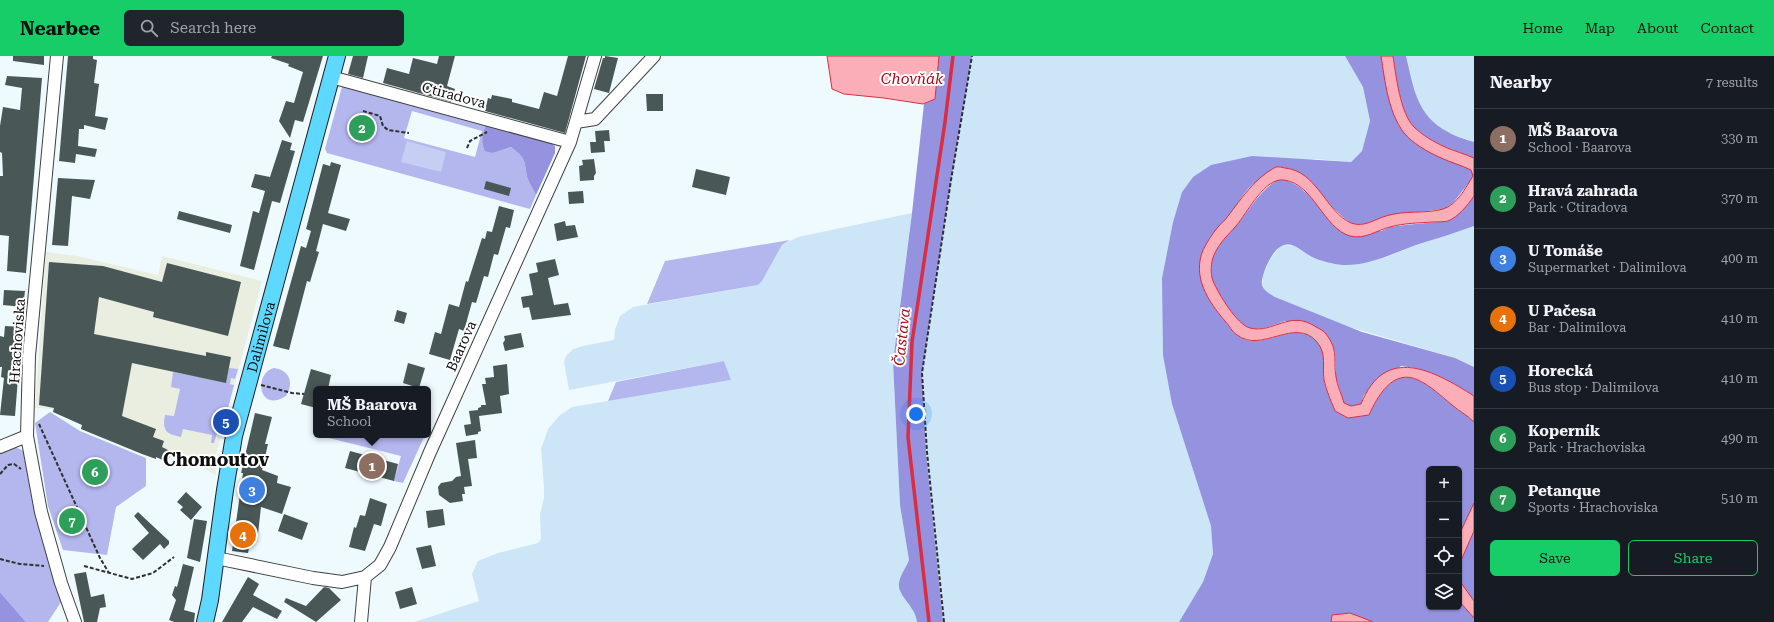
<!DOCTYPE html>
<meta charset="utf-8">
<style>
body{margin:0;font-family:"Roboto Serif",serif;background:#20242c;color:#f1f3f6}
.controls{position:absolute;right:12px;bottom:12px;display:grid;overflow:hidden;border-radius:6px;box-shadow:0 1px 3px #0004}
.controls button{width:36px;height:36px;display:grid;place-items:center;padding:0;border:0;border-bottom:1px solid #363941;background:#171b24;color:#f1f3f6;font:20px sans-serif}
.you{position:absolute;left:916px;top:358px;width:14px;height:14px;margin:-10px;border:3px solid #fff;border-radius:50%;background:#1a73e8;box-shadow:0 0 0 6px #1a73e833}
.badge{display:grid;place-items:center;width:26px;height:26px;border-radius:50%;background:#17cd67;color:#fff;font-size:13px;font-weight:700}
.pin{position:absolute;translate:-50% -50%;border:2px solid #fff;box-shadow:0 1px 4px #0006}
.popup{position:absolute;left:313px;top:330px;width:118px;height:52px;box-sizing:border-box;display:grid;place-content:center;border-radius:6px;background:#171b24;filter:drop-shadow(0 1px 3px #0005);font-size:13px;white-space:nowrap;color:#9ea1a6}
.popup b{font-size:15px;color:#f1f3f6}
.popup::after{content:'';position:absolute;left:50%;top:100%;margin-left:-8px;border:8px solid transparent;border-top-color:#171b24}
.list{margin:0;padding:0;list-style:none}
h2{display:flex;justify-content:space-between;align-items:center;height:52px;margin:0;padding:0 16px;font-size:17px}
h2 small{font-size:13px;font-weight:400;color:#9ea1a6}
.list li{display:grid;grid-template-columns:26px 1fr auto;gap:12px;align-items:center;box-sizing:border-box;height:60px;padding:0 16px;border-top:1px solid #363941}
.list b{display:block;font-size:15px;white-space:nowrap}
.list p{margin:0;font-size:13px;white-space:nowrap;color:#9ea1a6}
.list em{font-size:13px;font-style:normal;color:#9ea1a6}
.actions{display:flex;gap:8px;padding:12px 16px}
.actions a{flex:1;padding:9px 0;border:1px solid #17cd67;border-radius:6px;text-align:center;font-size:14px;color:#17cd67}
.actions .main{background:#17cd67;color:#111}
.icon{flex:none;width:22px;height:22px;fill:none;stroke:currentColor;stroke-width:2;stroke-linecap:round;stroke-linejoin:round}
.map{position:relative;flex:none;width:1474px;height:566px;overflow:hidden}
header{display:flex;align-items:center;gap:24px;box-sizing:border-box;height:56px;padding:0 20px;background:#17cd67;color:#111}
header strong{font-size:19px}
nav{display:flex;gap:22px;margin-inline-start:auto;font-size:14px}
.search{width:280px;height:36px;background:#20242c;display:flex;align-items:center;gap:10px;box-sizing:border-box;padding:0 14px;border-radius:6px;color:#9ea1a6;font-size:15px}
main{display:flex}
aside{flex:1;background:#171b24}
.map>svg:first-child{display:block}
.industrial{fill:#e9eee1}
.farmland{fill:#cce6f8}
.green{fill:#b4b6ee;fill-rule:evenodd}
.forest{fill:#9592e0}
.pitch{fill:#c7cef4}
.water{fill:#fcaeb8;stroke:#db2d41}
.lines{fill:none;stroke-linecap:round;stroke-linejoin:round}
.stream{stroke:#db2d41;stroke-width:3.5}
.building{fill:#495856}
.minor-casing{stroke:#414141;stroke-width:14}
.major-casing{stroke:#1f1f1f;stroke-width:18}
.path{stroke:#303030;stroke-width:2;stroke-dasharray:4 2;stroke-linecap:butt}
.minor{stroke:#fff;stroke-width:12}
.major{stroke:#5fd8ff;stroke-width:16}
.labels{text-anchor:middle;stroke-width:4;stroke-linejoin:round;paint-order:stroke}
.street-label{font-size:14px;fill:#0e0e0e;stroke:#fff}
.water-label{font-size:15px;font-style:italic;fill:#ad0a16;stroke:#fff}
.district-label{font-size:18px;font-weight:bold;fill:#0e0e0e;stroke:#fff}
</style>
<header>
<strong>Nearbee</strong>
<div class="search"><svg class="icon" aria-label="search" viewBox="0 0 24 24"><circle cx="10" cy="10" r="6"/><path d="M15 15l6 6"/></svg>Search here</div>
<nav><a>Home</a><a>Map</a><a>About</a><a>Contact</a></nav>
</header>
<main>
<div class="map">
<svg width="1474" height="566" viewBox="0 0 1474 566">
<rect width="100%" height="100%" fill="#effaff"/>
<!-- industrial -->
<path class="industrial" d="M 46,196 L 77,200 L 158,219 L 162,200 L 262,225 L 217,395 L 215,402 L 216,419 L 172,396 L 167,406 L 157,401 L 156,403 L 142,398 L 81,373 L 82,369 L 53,356 L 53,353 L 35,352 Z"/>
<!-- farmland -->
<path class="farmland" d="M 972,0 L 1345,0 L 1363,31 L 1370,65 L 1362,95 L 1351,106 L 1315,103 L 1193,121 L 1182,136 L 1173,166 L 1162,222 L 1172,348 L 1211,470 L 1213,498 L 1203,526 L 1179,566 L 943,566 L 926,396 L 922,317 L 951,124 Z
M 1406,0 L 1474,0 L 1474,86 L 1448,77 L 1431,65 L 1418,48 Z
M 912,157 L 893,306 L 900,449 L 909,504 L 906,513 L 902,518 L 900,536 L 913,552 L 917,566 L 414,566 L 479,545 L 472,518 L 478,505 L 498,497 L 538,487 L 541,483 L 540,458 L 544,442 L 544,431 L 541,393 L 548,373 L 560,359 L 572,351 L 731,324 L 724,305 L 569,334 L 564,306 L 566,300 L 573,293 L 583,290 L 614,284 L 615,274 L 620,260 L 633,251 L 758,229 L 762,225 L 782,189 L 798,181 Z
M 1474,170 L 1474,311 L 1455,302 L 1343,269 L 1275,241 L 1266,236 L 1262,229 L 1263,219 L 1270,204 L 1279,191 L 1287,189 L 1298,191 L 1313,202 L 1342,209 L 1364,206 L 1387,201 L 1414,190 Z"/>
<!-- green -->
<path class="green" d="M 344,30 L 487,68 L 493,97 L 511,91 C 526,103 524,103 527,121 C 529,127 533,133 536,139 L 530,153 L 327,97 L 325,93 L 342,31 ZM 412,55 L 482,75 L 475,101 L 404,82 Z
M 790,184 L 782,189 L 762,225 L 758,229 L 647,248 L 665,205 Z
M 724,305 L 731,324 L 608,345 L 616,326 Z
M 229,312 L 238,313 L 235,323 L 231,322 L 230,328 L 234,329 L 222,375 L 218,374 L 214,387 L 211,387 L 212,379 L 183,373 L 181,381 C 166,378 162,375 165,359 L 174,360 L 180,333 L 171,331 L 173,316 L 226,326 Z
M 274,312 C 290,314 294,327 286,340 C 257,358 254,316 274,312 Z
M 50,356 L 80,375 L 146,402 L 146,430 L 116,451 L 107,499 L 63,494 L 48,450 L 35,367 Z
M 317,379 L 425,379 L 403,427 L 394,425 L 401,400 Z
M 10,389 L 22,394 L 28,402 L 51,509 L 61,546 L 48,566 L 26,566 L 0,536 L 0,396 Z"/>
<!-- forest -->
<path class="forest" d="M 939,0 L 972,0 L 951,124 L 922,317 L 926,396 L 943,566 L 917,566 C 915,549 897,540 899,527 C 900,519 906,512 909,504 L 900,449 L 893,306 L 912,157 L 924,48 L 935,43 Z
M 1345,0 L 1381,0 L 1388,38 L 1398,68 L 1460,109 L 1471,114 L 1474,120 L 1453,147 L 1444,153 L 1386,160 L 1366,168 L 1353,168 L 1345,163 L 1289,112 C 1281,116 1257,124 1251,130 C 1241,139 1236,152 1227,162 C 1219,172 1209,180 1204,193 C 1193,220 1207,244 1225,265 C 1228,269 1232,275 1237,279 C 1261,299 1294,260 1317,286 C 1327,297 1322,310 1324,324 C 1326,334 1331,345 1335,355 L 1348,362 L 1369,359 C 1377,341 1393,312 1418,324 C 1431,330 1441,340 1452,349 C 1459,355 1467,359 1474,366 L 1474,447 L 1459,479 L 1459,413 L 1429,413 L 1429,551 L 1459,551 L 1459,545 L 1474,562 L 1474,566 L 1373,566 L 1332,559 L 1331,566 L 1179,566 L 1203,526 L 1213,498 L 1211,470 L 1172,348 L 1163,299 L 1162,222 L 1173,166 L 1182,136 L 1193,121 L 1211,109 L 1252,100 L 1351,106 L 1362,95 L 1370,65 L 1363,31 Z
M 1393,0 L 1406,0 C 1414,32 1416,59 1448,76 C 1456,81 1465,83 1474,86 L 1474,102 C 1465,98 1454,95 1445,91 C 1434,86 1422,79 1414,71 C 1400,57 1396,19 1393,0 Z
M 487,68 L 548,85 L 555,90 L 555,97 L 536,139 C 533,133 529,127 527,121 C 524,103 526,103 511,91 L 493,97 L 485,95 C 481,87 482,76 487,68 Z
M 1279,123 C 1305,126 1321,155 1338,173 L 1381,175 L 1390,171 L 1405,169 L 1448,165 L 1474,140 L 1474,170 C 1455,177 1435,183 1416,189 C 1392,198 1368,210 1342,209 C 1334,208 1320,205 1312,201 C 1302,196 1292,183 1280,191 C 1272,195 1260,221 1262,229 C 1264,235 1270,238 1275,241 L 1362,276 L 1455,302 L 1474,311 L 1474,340 C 1450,325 1430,313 1401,310 L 1364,339 L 1361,348 L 1351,350 L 1344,347 L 1336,322 L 1335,295 L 1285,265 C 1274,269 1261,275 1249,272 C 1237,268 1216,236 1212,224 C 1211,218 1211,211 1212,205 C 1216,190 1226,181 1236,170 C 1250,153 1259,135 1279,123 Z
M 1474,475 L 1474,545 L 1459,524 L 1459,509 Z
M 0,536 L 26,566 L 0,566 Z"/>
<!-- pitch -->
<path class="pitch" d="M 407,85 L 446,96 L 441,116 L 401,106 Z"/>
<!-- water -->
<path class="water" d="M 827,0 L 939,0 L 935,43 L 923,48 L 884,42 L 844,38 L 832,33 Z
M 1381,0 L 1393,0 C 1396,19 1400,57 1414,71 C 1422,79 1434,86 1445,91 C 1454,95 1465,98 1474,102 L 1474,140 C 1468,149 1458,161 1448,165 C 1443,166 1437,166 1433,166 C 1419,167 1404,167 1390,171 C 1377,174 1365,184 1350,180 C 1323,172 1314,128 1284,124 C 1265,121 1247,157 1236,170 C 1228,179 1219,187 1214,199 C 1211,206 1210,217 1213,225 C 1218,237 1237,269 1250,272 C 1273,278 1290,253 1316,271 C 1320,273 1324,275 1326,278 C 1339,295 1333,303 1336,321 C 1337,330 1342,339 1344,347 L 1351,350 L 1361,348 C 1385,288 1433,314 1474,340 L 1474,366 C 1467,359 1459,355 1452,349 C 1441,340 1431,330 1418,324 C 1393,312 1377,341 1369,359 L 1348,362 L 1335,355 C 1331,345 1326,334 1324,324 C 1322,310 1327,298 1317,286 C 1295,260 1262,298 1237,279 C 1232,276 1229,269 1225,265 C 1208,245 1192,221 1203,194 C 1207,186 1212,178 1218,171 C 1221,167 1225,165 1228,160 C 1242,142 1253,124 1274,112 C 1277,110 1281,111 1285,112 C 1317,115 1326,156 1351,167 C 1364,172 1375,163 1386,160 C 1404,154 1427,158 1443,153 C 1457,149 1466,131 1473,120 L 1471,114 C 1461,109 1449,106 1439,101 C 1428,96 1412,87 1404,77 C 1388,56 1385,25 1381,0 Z
M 1474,447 L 1474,475 L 1459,509 L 1459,479 Z
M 1459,524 L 1474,545 L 1474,562 L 1459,545 Z
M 1350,557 L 1371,565 L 1373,566 L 1331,566 L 1332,559 Z"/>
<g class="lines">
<!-- stream -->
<path class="stream" d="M 929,566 L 908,381 L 912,286 L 945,66 L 953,0"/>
</g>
<!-- building -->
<path class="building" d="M 13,0 L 44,0 L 44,9 L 13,5 Z
M 68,0 L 93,0 L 93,3 L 97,4 L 94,27 L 99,28 L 95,60 L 108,62 L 105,74 L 84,69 L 84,73 L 79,73 L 78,90 L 97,93 L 95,101 L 76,98 L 75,107 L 59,105 Z
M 272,0 L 323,0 L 303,66 L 295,64 L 290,82 L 279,65 L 286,45 L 294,47 L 303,16 L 288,10 L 289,8 L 271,2 Z
M 353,0 L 368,0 L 363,22 L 348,18 Z
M 439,0 L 455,0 L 447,30 L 455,33 L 451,46 L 383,27 L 387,12 L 409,18 L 413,2 L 437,8 Z
M 568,0 L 586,0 L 565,77 L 485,55 L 488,42 L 491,43 L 492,39 L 512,43 L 512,46 L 539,53 L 544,36 L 557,40 Z
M 605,0 L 618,2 L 609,37 L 594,33 L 603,2 L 605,2 Z
M 7,20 L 42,22 L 26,217 L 7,215 L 9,180 L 0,179 L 0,120 L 3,120 L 2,97 L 0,96 L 0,70 L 3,51 L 20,54 L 22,32 L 5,29 Z
M 646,38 L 663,38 L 663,55 L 647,55 Z
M 609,74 L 610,85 L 604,85 L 605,96 L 591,97 L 590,86 L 596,86 L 595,75 Z
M 282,84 L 292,87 L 290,94 L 295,95 L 280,147 L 272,145 L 254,214 L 240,210 L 253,155 L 259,157 L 265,135 L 251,131 L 255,118 L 270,121 Z
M 594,103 L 596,117 L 594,120 L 594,124 L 580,125 L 579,110 L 583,109 L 582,104 Z
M 331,106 L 341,109 L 328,157 L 350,163 L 346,175 L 323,168 L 316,195 L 319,196 L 310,226 L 307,225 L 289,294 L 273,290 L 301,190 L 306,192 L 311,175 L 306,173 L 323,108 L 330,110 Z
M 696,113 L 730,121 L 726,139 L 692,131 Z
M 58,122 L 95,124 L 90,143 L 72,140 L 68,190 L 52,189 Z
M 486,125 L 511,132 L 509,140 L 484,133 Z
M 583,135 L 584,147 L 569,148 L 568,136 Z
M 499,150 L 514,154 L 510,172 L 506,171 L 498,199 L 494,198 L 488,221 L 484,220 L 476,247 L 472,246 L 464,275 L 459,273 L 450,304 L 429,298 L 435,276 L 441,278 L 449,248 L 459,251 L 466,225 L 468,226 L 482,182 L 485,183 L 487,175 L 492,176 Z
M 179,155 L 232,169 L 230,177 L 177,163 Z
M 565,165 L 566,170 L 575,169 L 578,181 L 557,185 L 554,168 Z
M 555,203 L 559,219 L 548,222 L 554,249 L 568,247 L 571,259 L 532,264 L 529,251 L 523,252 L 521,241 L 533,239 L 529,218 L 538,216 L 536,207 Z
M 49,206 L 103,210 L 162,226 L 167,207 L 241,226 L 228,280 L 153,261 L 154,256 L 99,241 L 94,278 L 206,300 L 206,296 L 231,301 L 226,327 L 132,307 L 122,360 L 156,373 L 153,381 L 164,385 L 162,391 L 172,396 L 167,406 L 156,401 L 156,403 L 142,398 L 81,373 L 82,369 L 53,356 L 54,352 L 39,349 Z
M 4,234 L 25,235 L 23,251 L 3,249 Z
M 397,254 L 407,257 L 404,268 L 394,265 Z
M 5,270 L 22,271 L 15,360 L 0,359 L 4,322 L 1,321 L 2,311 L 0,311 L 0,280 L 4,281 Z
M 521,277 L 524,291 L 505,295 L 503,287 L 505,284 L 504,280 Z
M 408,307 L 425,312 L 419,332 L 403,327 Z
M 507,308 L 509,338 L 500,340 L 502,357 L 479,360 L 481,375 L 478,376 L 478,378 L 466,380 L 464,369 L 471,368 L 469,355 L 478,354 L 478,352 L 481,351 L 481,349 L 486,349 L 482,328 L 486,328 L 485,322 L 494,321 L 493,310 Z
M 311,313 L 331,319 L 328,333 L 316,333 L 316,352 L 301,348 Z
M 255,357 L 272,361 L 265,388 L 268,388 L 262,414 L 278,420 L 277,427 L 291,431 L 282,458 L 261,451 L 258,478 L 254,478 L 253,481 L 251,481 L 248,497 L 232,495 L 243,417 L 241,417 Z
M 475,384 L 477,402 L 468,403 L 472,430 L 464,431 L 465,438 L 462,438 L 463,445 L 450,447 L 439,439 L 438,431 L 441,427 L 452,425 L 456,421 L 461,420 L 456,387 Z
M 350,395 L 398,408 L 394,425 L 345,412 Z
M 186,436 L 202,451 L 191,464 L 180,454 L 183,451 L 177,446 Z
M 370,442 L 387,448 L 381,470 L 374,468 L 365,495 L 349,491 L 354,471 L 356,472 L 360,459 L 365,460 Z
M 443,453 L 445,469 L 428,472 L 426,455 Z
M 138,456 L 169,485 L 169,488 L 164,493 L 160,488 L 143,504 L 132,493 L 149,477 L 134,460 Z
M 284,458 L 308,467 L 302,484 L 278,475 Z
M 194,463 L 207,465 L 200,506 L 187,502 Z
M 431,489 L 436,510 L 422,513 L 416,492 Z
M 183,508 L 194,511 L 184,554 L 195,557 L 194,566 L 174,566 L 169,564 L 176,544 L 172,539 L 175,530 L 177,531 Z
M 86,516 L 91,541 L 104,538 L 106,551 L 100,552 L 97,566 L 84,566 L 74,518 Z
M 248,521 L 259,528 L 253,539 L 282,555 L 277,563 L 253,551 L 242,566 L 222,566 Z
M 324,531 L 329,532 L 341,544 L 316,566 L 284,546 L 286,542 L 306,550 Z
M 412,531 L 417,548 L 400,553 L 395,536 Z"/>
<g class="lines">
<defs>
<path id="minor" d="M 57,0 L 29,300 L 27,380 L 41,456 L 61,527 L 75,566
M 331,21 L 570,86
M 576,66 L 595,63 L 654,0
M 0,391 L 27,380
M 216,502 L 313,522 L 342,526 L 365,521 L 380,509 L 390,491 L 430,396 L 570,86 L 595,0
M 361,566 L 365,521"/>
<g id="major">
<path id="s1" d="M 205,566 L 210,544 L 225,434 L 234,380 L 337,0"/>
</g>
</defs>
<!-- minor casing -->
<use href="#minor" class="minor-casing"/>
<!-- major casing -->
<use href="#major" class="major-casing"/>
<!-- path -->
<path class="path" d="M 363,55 L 380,60 L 383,70 L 388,74 L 409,77
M 467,92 L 470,85 L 487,76
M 261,329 L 292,337 L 304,338
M 39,368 L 100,502 L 109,517
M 0,418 L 8,409 L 14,408 L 21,413
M 0,503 L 20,508 L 44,510
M 84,510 L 132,523 L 153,517 L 174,501
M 944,566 L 927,396 L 922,317 L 951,124 L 972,0"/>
<!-- minor -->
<use href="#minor" class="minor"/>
<!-- major -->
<use href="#major" class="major"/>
</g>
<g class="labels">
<!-- street labels -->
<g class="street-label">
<text transform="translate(454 39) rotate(15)" y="5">Ctiradova</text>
<text dy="5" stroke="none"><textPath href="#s1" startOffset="291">Dalimilova</textPath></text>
<text transform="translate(17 285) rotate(-86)" y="5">Hrachoviska</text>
<text transform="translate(461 290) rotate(-66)" y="5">Baarova</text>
</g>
<!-- water labels -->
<g class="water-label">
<text x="912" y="28">Chovňák</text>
<text transform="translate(902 281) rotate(-84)" y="5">Častava</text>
</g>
<!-- district labels -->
<g class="district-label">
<text x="216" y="410">Chomoutov</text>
</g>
</g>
</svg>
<div class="controls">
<button>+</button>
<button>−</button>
<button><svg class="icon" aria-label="locate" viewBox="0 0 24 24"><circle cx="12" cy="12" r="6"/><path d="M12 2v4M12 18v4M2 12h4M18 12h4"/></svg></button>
<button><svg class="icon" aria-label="layers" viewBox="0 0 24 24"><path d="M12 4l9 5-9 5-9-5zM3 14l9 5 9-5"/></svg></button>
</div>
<div class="you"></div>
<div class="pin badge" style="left:372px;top:410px;background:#8d6e63">1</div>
<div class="popup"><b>MŠ Baarova</b>School</div>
<div class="pin badge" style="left:362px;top:72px;background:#2e9e5b">2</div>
<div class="pin badge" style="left:252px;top:434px;background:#3f7fe0">3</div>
<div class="pin badge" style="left:243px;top:479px;background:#e8710a">4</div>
<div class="pin badge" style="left:226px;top:366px;background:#1a4fb4">5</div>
<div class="pin badge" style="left:95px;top:416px;background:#2e9e5b">6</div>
<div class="pin badge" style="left:72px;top:465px;background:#2e9e5b">7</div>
</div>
<aside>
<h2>Nearby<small>7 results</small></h2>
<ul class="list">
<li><span class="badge" style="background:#8d6e63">1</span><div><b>MŠ Baarova</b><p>School · Baarova</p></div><em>330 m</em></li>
<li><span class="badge" style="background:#2e9e5b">2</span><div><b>Hravá zahrada</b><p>Park · Ctiradova</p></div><em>370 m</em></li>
<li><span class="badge" style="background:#3f7fe0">3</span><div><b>U Tomáše</b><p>Supermarket · Dalimilova</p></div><em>400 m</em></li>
<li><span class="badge" style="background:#e8710a">4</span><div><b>U Pačesa</b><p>Bar · Dalimilova</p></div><em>410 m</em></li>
<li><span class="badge" style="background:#1a4fb4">5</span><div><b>Horecká</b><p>Bus stop · Dalimilova</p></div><em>410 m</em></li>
<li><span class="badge" style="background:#2e9e5b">6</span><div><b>Koperník</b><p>Park · Hrachoviska</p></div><em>490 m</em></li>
<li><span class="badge" style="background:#2e9e5b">7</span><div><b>Petanque</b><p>Sports · Hrachoviska</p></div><em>510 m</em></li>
</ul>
<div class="actions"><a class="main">Save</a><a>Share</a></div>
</aside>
</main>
